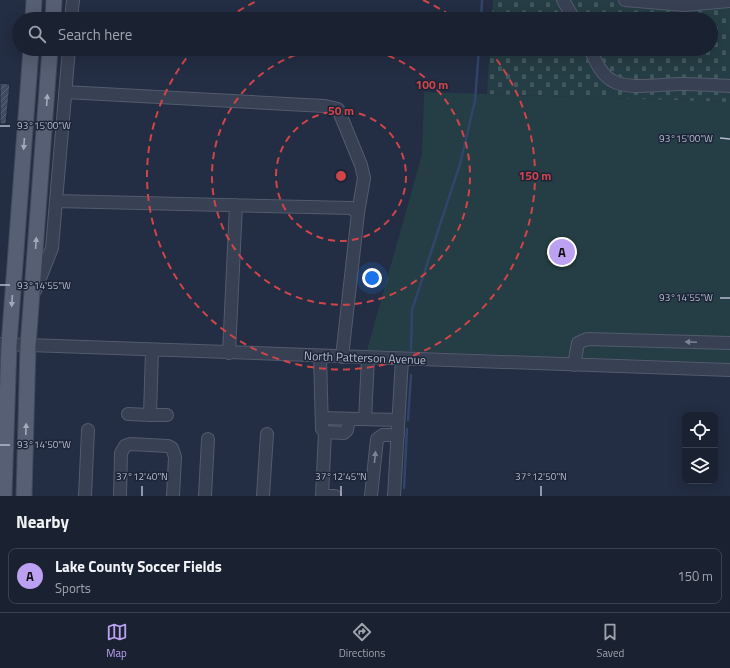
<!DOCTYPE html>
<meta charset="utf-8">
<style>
body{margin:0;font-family:"Titillium Web",sans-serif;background:#272f3e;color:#f1f3f6}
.controls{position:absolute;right:12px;bottom:12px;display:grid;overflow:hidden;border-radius:8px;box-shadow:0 4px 16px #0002}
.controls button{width:36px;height:36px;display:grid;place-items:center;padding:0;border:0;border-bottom:1px solid #383f4d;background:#1a2232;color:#f1f3f6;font:20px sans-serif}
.you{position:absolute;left:372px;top:278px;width:14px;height:14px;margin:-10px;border:3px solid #fff;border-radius:50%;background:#1a73e8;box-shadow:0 0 0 6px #1a73e833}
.badge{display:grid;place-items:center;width:26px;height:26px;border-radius:50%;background:#bca0f2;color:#111;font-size:13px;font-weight:700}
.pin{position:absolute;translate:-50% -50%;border:2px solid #fff;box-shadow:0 1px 4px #0006}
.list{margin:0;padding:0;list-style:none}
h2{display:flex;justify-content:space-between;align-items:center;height:52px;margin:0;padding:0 16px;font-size:17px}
h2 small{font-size:13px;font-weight:400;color:#9fa4ac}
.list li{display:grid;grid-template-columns:26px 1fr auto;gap:12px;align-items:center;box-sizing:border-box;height:56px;margin:0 8px 8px;padding:0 8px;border:1px solid #383f4d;border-radius:8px}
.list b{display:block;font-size:15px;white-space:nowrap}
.list p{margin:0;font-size:13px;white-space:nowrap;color:#9fa4ac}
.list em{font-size:13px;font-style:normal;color:#9fa4ac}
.icon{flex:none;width:22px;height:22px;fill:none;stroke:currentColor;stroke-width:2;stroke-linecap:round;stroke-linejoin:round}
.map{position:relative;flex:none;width:730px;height:496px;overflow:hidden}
.search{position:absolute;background:#1a2232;box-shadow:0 4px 16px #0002;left:12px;right:12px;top:12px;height:44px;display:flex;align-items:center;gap:10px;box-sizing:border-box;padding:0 14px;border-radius:22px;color:#9fa4ac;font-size:15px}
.sheet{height:116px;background:#1a2232}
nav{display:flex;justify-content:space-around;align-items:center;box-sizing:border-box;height:56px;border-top:1px solid #383f4d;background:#1a2232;font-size:11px;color:#9fa4ac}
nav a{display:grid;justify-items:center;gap:2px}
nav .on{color:#bca0f2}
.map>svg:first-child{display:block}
.grass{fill:#253d44}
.cemetery{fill:url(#cemetery-stones)}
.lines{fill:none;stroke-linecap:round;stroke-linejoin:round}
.stream{stroke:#33446a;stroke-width:2.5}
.building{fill:url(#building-hatch);stroke:#1e273a}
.minor-casing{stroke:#535b6d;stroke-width:14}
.major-casing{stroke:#41495c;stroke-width:17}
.minor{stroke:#384053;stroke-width:12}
.major{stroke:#565f73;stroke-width:15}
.oneway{fill:#a2a9bb}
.oneway2{fill:#7d8496}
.ticks{fill:none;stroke:#b5bbcd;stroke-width:1.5}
.ring{fill:none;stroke:#cf4549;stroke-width:2;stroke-dasharray:7 5}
.labels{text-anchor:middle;stroke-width:3;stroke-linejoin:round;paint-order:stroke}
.street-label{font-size:12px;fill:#b5bbcd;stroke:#1c2538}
.ticks-label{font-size:10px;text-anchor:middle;fill:#b5bbcd;stroke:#1c2538;stroke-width:3;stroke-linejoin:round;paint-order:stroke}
.centre{fill:#cf4549;stroke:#1c2538;stroke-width:2}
.ring-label{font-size:12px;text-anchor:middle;font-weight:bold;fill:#cf4549;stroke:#1c2538;stroke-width:3;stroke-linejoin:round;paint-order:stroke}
</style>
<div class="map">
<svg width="730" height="496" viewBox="0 0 730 496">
<defs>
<pattern id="cemetery-stones" width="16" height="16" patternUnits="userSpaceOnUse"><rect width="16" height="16" fill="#253d44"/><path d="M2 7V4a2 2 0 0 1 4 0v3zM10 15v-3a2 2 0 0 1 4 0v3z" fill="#42575e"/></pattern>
<pattern id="building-hatch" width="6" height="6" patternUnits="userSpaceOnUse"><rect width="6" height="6" fill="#3f4b63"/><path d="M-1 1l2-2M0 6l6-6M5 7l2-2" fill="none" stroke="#586378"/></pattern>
</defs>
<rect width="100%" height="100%" fill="#232d43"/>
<!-- grass -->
<path class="grass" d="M 424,92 L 730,102 L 730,363 L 367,350 L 422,154 Z"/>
<!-- cemetery -->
<path class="cemetery" d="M 493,0 L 730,0 L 730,102 L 487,94 L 490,49 L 711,49 L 711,19 L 492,19 Z"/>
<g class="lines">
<!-- stream -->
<path class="stream" d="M 481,19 L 482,0
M 411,350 L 412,310 L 460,164 L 475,101 L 479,49
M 408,420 L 411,375
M 404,488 L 407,429"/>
</g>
<!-- building -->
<path class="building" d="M 0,83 L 10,84 L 6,124 L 0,124 Z"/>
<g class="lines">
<defs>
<path id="minor" d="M 563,0 L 574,19
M 625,0 L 685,5 L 730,1
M 71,19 L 73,0
M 590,49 C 595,60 601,75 613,81 C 628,90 662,84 680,84 C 697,84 713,85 730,86
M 65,92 L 325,106 L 338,109 L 361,165 L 364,178 L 358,213
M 56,201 L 351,208 L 358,213 L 342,357
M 35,291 L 52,248 L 69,49
M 0,344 L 730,370
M 152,350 L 150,415 L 167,415
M 229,353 L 236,205
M 320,356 L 322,429 L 325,432 L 322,496
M 574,365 L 578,343 L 587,339 L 730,343
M 128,414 L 150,415
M 322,418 L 398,420
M 365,419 L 368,358
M 325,432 L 344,433 L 347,430 L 349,419
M 85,496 L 88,430
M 120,496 L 121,453 L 125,446 L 130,444 L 168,446 L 172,448 L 175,457 L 173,496
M 205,496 L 208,439
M 263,496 L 267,434
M 323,496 L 335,496
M 371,496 L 377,439 L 383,435 L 398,435
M 394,496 L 402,359"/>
<path id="major" d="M 33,19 L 34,0
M 53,19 L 54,0
M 4,496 L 9,345 L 31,49
M 24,496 L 28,346 L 50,49"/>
</defs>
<!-- minor casing -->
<use href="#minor" class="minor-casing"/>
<!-- major casing -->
<use href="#major" class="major-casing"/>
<!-- minor -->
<use href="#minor" class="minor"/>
<!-- major -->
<use href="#major" class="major"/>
</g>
<!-- one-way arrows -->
<defs><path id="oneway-solid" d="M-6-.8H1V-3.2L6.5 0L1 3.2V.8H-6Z"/></defs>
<g class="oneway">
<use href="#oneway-solid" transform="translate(47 100) rotate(-86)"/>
<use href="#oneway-solid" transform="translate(24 144) rotate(94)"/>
<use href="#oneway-solid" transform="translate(36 243) rotate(-86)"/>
<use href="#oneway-solid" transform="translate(12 301) rotate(94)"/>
<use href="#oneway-solid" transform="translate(26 429) rotate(-88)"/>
</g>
<g class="oneway2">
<use href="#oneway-solid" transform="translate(691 342) rotate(-178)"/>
<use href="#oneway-solid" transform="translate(375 457) rotate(-84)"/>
</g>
<!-- ticks -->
<path class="ticks" d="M 0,126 L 10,126M 720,138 L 730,139M 0,285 L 10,285M 720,298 L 730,298M 0,445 L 10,445M 142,496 L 142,486M 341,496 L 341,486M 541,496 L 541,486"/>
<!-- distance rings -->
<g class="ring">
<circle cx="341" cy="176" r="65"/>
<path d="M365 49A129 129 0 1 1 317 49"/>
<path d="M228 18A194 194 0 0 1 259 0M423 0A194 194 0 0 1 454 18M489 50A194 194 0 1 1 193 50"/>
</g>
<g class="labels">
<!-- street labels -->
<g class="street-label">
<text transform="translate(365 358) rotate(2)" y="4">North Patterson Avenue</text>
</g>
</g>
<g class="ticks-label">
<text x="44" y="129">93°15'00"W</text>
<text x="686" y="142">93°15'00"W</text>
<text x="44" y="289">93°14'55"W</text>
<text x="686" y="301">93°14'55"W</text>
<text x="44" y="448">93°14'50"W</text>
<text x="142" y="480">37°12'40"N</text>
<text x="341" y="480">37°12'45"N</text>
<text x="541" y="480">37°12'50"N</text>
</g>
<circle cx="341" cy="176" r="6" class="centre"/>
<g class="ring-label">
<text x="432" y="89">100 m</text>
<text x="341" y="115">50 m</text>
<text x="535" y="180">150 m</text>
</g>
</svg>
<div class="controls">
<button><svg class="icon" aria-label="locate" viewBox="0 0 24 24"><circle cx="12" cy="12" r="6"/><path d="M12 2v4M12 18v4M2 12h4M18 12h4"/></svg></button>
<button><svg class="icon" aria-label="layers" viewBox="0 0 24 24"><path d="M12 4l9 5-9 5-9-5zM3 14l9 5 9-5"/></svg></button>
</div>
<div class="you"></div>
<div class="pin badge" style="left:562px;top:252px">A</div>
<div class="search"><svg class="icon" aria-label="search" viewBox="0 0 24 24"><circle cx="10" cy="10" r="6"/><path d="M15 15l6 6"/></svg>Search here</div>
</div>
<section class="sheet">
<h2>Nearby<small></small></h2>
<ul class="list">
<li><span class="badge">A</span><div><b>Lake County Soccer Fields</b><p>Sports</p></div><em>150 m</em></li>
</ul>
</section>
<nav>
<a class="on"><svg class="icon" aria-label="map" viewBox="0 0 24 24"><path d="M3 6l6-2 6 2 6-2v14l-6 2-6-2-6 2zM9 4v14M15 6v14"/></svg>Map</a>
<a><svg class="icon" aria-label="directions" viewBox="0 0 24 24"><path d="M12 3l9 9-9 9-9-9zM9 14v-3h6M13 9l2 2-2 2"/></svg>Directions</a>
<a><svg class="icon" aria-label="saved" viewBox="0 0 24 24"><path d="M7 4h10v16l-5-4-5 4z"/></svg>Saved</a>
</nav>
